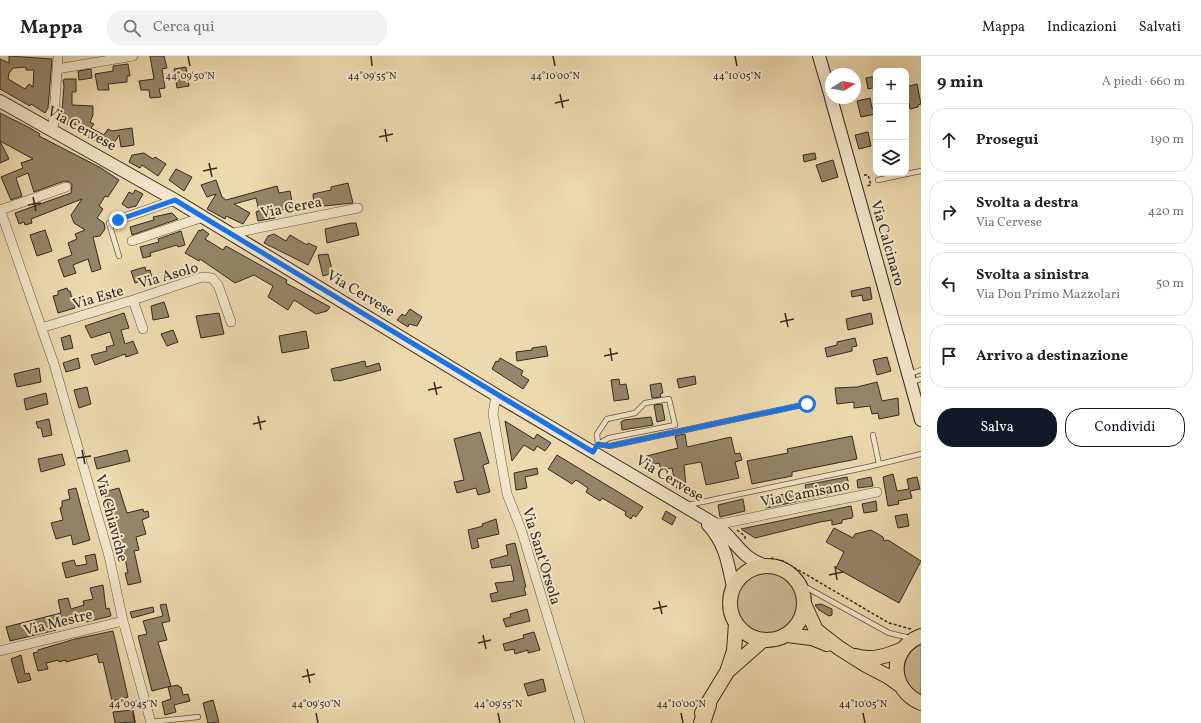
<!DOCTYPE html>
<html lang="it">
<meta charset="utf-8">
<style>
body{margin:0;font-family:Vollkorn,serif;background:#f2f2f2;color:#222}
.controls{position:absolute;right:12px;top:12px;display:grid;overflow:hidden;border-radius:8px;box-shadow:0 4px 16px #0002}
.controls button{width:36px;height:36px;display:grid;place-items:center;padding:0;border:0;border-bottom:1px solid #e0e0e0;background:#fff;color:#222;font:20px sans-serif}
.compass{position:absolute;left:825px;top:12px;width:36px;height:36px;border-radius:50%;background:#fff;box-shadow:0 4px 16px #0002;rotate:79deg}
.stop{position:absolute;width:12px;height:12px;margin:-9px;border:3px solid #1a73e8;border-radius:50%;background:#fff}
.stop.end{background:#1a73e8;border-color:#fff;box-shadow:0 1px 4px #0008}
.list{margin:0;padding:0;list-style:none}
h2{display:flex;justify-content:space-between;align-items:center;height:52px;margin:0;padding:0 16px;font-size:17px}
h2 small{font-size:13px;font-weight:400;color:#767676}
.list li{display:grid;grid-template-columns:26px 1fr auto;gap:12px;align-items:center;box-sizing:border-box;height:64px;margin:0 8px 8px;padding:0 8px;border:1px solid #e0e0e0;border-radius:16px}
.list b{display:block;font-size:15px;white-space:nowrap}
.list p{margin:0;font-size:13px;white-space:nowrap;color:#767676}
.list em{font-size:13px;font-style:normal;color:#767676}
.actions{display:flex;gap:8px;padding:12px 16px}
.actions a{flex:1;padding:9px 0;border:1px solid #111827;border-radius:16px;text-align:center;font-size:14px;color:#111827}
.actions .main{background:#111827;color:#fff}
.icon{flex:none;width:22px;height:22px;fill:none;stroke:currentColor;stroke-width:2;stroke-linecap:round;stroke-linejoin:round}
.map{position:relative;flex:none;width:921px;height:667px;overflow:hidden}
header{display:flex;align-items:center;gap:24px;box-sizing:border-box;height:56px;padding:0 20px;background:#fff;border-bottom:1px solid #e0e0e0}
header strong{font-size:19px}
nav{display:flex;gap:22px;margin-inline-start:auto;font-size:14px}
.search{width:280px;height:36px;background:#f2f2f2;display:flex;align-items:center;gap:10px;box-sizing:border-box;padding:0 14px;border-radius:16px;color:#767676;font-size:15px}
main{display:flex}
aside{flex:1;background:#fff}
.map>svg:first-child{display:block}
.green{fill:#cebb96;stroke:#82725a}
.building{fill:#958569;stroke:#362a1f;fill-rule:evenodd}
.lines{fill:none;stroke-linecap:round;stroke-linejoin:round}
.service-casing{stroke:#645643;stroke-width:6}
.minor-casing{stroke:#645643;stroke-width:10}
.secondary-casing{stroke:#362a1f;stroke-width:14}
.primary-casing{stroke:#362a1f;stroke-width:16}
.motorway-casing{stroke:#362a1f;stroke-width:18}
.path{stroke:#362a1f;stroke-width:1.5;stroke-dasharray:3 2;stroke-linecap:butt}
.service{stroke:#f3e6ca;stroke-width:4.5}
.minor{stroke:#f3e6ca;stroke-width:9}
.secondary{stroke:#f3e6ca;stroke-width:12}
.primary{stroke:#edd9ae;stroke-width:14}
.motorway{stroke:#edd9ae;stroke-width:16}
.route{stroke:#1a73e8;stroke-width:5}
.ticks{fill:none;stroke:#362a1f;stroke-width:1.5}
.labels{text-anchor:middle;stroke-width:4;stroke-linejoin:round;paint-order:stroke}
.street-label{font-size:15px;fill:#362a1f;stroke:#f3e6ca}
.ticks-label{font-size:10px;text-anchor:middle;fill:#362a1f;stroke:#f3e6ca;stroke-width:4;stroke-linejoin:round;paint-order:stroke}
</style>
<header>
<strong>Mappa</strong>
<div class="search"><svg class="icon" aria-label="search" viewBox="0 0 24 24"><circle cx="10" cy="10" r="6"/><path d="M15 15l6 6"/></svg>Cerca qui</div>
<nav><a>Mappa</a><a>Indicazioni</a><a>Salvati</a></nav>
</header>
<main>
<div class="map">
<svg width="921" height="667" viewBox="0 0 921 667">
<rect width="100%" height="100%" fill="#edd9ae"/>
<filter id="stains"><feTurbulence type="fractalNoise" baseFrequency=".005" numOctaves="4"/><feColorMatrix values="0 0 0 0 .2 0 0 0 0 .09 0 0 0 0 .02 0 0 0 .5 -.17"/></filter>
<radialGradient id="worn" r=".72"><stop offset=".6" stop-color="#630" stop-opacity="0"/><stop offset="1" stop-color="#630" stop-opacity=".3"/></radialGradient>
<!-- green -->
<path class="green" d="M736 548a31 31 0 1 1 62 0a31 31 0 1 1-62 0Z
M 921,588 L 921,640 C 917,637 912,634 909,630 C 898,616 906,595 921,588 Z"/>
<!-- building -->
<path class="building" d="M 9,0 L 52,3 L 48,52 L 45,57 L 31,48 L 30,50 L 0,33 L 0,3 L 9,7 ZM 26,11 L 26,14 L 34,14 L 33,31 L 29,28 L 25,33 L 8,23 L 9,17 L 13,12 Z
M 150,0 L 164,0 L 167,12 L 162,13 L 165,32 L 159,33 L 161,41 L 150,42 L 149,34 L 141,34 L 139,25 L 154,23 Z
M 128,8 L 130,20 L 127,20 L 127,26 L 108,28 L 109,34 L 98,34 L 95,18 L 113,15 L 113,10 Z
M 186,11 L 189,30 L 177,32 L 174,13 Z
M 91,13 L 92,22 L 79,24 L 78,15 Z
M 876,20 L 876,31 L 868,33 L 866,22 Z
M 65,23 L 76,23 L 76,36 L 72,36 L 72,49 L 93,50 L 93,59 L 90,66 L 94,68 L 91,72 L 104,79 L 108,73 L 112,75 L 132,72 L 134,89 L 121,91 L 119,79 L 110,94 L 102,88 L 80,77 L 84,69 L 61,68 L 64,30 L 63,24 Z
M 917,28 L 921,48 L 918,49 L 918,51 L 910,53 L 906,31 Z
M 870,42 L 872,52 L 876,51 L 876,58 L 861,61 L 857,45 Z
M 0,57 L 30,72 L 40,78 L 39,80 L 101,112 L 119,124 L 108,141 L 105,140 L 99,150 L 103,153 L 97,162 L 104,167 L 105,173 L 100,180 L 93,181 L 101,213 L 92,216 L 88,203 L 73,209 L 76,217 L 64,221 L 58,204 L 72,199 L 68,187 L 77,183 L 75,178 L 85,174 L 74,167 L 71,159 L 82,143 L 31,163 L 32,167 L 25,169 L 24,166 L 19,168 L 15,157 L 71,137 L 72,129 L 70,126 L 64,125 L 34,136 L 28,117 L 16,122 L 22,140 L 11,144 L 1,121 L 23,112 L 21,107 L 33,103 L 0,85 L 9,103 L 0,107 Z
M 868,76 L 871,90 L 859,93 L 855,79 Z
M 144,97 L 153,103 L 155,101 L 166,108 L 158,120 L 142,109 L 140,112 L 129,106 L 132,99 Z
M 815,97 L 816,103 L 804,106 L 803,99 Z
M 833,104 L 838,121 L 822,126 L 816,109 Z
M 176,113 L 192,121 L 184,135 L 169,124 Z
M 216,124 L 222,141 L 226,144 L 277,130 L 279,137 L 290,135 L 293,151 L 273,156 L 275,162 L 258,165 L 256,156 L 259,155 L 256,142 L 234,148 L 250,157 L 243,168 L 226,160 L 225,163 L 207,153 L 216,138 L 207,141 L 201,129 Z
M 348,127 L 353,147 L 314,151 L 313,138 L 331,134 L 331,131 Z
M 135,134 L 143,138 L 136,150 L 128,152 L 122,148 L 129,136 L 133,138 Z
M 172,157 L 178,163 L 132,179 L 130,171 L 154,164 L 153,161 Z
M 351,167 L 356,167 L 359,179 L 327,187 L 325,173 Z
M 202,173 L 209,178 L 205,183 L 223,194 L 226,190 L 287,224 L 286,227 L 330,251 L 327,255 L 316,258 L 294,244 L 288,254 L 268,241 L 273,230 L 254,219 L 235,227 L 200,203 L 199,205 L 185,197 L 199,174 L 201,175 Z
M 45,174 L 52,195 L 37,200 L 30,179 Z
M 181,175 L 185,189 L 178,191 L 177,189 L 150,197 L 151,200 L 143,202 L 140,191 L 159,186 L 158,183 Z
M 274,178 L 286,185 L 290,179 L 307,189 L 308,187 L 317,191 L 308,209 L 264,187 L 268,180 Z
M 328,198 L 333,217 L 323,220 L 318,199 Z
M 145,211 L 146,215 L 150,214 L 152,222 L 135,227 L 131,215 Z
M 870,231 L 872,243 L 863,245 L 862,239 L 852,241 L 851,235 Z
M 67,232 L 68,235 L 70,235 L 75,252 L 58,257 L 53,240 L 58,239 L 58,235 Z
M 164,246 L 169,261 L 153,264 L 151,250 Z
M 410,253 L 422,261 L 417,270 L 409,268 L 408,271 L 397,264 L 402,258 L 405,260 Z
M 124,257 L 129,272 L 121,274 L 125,288 L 133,285 L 138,297 L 126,301 L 125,298 L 95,309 L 91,299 L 107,295 L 106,291 L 114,289 L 110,276 L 91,282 L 85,270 Z
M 219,257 L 224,278 L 201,282 L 196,260 Z
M 871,257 L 873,268 L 848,274 L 846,263 Z
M 173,274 L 178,286 L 167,290 L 161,278 Z
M 306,275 L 309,292 L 282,297 L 279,280 Z
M 70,279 L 73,292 L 64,294 L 61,282 Z
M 855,282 L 857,290 L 852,291 L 852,295 L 827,301 L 825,292 L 837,289 L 837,286 Z
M 546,290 L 548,300 L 517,305 L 516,296 L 532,294 L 532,292 Z
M 887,301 L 891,315 L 877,319 L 873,304 Z
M 78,302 L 80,312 L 66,316 L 63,307 Z
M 500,302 L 523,315 L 521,319 L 529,324 L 523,333 L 492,313 L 496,305 L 498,306 Z
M 365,305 L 366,311 L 379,307 L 381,314 L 339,325 L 338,324 L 334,325 L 331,313 Z
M 39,312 L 41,326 L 17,331 L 14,318 Z
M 695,320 L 696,328 L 679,332 L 677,323 Z
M 619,323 L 620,329 L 626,328 L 629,343 L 614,345 L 611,324 Z
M 877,326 L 882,345 L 898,342 L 899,359 L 879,363 L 878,357 L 872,358 L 870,350 L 854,352 L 854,346 L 837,348 L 835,332 L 857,331 Z
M 661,327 L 663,337 L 660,338 L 661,341 L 652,342 L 650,329 Z
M 87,331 L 91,348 L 79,352 L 74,334 Z
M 46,337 L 48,348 L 26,354 L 24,343 Z
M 662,348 L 665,364 L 657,366 L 654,349 Z
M 651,361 L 653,369 L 622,374 L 621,366 L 624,364 Z
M 49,363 L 52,379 L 43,381 L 41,372 L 38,372 L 36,366 Z
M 505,365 L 534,383 L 537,378 L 551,387 L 545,395 L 537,390 L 534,395 L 524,389 L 512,405 Z
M 480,376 L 489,407 L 483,409 L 490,436 L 478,439 L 476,432 L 457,437 L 454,426 L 464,424 L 454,383 Z
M 685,378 L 687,391 L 731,381 L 735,398 L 740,397 L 742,404 L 735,406 L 739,422 L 706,429 L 701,406 L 684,409 L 686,430 L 676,432 L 672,412 L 661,414 L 659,407 L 641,411 L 639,402 L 678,392 L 675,380 Z
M 852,380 L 857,403 L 792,416 L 792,420 L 752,428 L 747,405 L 788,397 L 787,393 Z
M 127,394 L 130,405 L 97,413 L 94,402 Z
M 62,398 L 65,409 L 41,416 L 38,403 Z
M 557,399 L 643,451 L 636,461 L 633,459 L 631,463 L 625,459 L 626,456 L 602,442 L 600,445 L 586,436 L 588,432 L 576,424 L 572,428 L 548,413 Z
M 537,412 L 538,418 L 525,421 L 527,432 L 516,434 L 514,417 Z
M 893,418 L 897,435 L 909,433 L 907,423 L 917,421 L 920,433 L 910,435 L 912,442 L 898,445 L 899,448 L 888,450 L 883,421 Z
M 847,421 L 849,429 L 846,430 L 847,435 L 766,452 L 763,439 L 772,437 L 773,440 L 780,439 L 806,434 L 805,429 Z
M 871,421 L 873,430 L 858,432 L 857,424 Z
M 76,432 L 90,484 L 73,489 L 71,479 L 56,483 L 51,467 L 63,464 L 60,452 L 62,451 L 62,445 L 70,443 L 68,434 Z
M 119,432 L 127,457 L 143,453 L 144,456 L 148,455 L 149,461 L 142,464 L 146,478 L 136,481 L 139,494 L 134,495 L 141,526 L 128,529 L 125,517 L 128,517 L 124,497 L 119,499 L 111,471 L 114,471 L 104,436 Z
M 743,443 L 745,455 L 720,461 L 718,449 Z
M 876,445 L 877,455 L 864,457 L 862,448 Z
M 851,450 L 853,460 L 852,462 L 842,464 L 842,467 L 832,469 L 832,464 L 820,466 L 755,482 L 741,473 Z
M 666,455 L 676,461 L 672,469 L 662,463 Z
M 907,458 L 909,470 L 898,472 L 895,460 Z
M 496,463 L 499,478 L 477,483 L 479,491 L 472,493 L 468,474 L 483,470 L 482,468 Z
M 834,472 L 853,482 L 855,478 L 871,474 L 883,481 L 884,485 L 888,484 L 921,505 L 899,547 L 836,512 L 844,496 L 826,486 Z
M 515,487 L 526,531 L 524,532 L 526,539 L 492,546 L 490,538 L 498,536 L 495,527 L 514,525 L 511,509 L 492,512 L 490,504 L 508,499 L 506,489 Z
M 95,498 L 98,514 L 66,522 L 62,507 L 74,504 L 76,510 L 87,508 L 85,500 Z
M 103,529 L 106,553 L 109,552 L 111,560 L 86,566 L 85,564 L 79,566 L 79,563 L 68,565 L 68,564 L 54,567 L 56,574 L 10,585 L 6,571 L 61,557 L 58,544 L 68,542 L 71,553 L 84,549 L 83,545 L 93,543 L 90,532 Z
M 166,548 L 170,565 L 162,567 L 167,584 L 158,586 L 171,630 L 152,635 L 138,580 L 147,578 L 143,565 L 163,560 L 160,549 Z
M 821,548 L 832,553 L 832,559 L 829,560 L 819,554 L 815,549 Z
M 153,551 L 154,556 L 132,562 L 130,556 Z
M 527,553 L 530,565 L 506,571 L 503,563 L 511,561 L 510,558 Z
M 113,575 L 128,641 L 112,645 L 103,606 L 99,607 L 97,598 L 66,606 L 66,604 L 59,606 L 59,604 L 46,607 L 48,613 L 38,615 L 33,597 L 38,596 L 38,594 L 75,583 Z
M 534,576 L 540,594 L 528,597 L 528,594 L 515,598 L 514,593 L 505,595 L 503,588 L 524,582 L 523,579 Z
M 21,599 L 25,618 L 29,617 L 31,624 L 18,627 L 11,603 Z
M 543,623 L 546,635 L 528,640 L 524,628 Z
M 178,629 L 179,631 L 181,631 L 183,639 L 188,638 L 190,645 L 174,649 L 176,656 L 165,659 L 162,646 L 171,643 L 168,631 Z
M 213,644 L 219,666 L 208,667 L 203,647 Z
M 133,654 L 135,666 L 115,667 L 113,656 Z"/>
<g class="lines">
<defs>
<path id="service" d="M 878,124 L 921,115
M 118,164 L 109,167 L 119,200
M 909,318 L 921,314
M 911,326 L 921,323
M 669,343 L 675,369 L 609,382 L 598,388 L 597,378 L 607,363 L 635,357 L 645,347 Z
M 873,379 L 879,408
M 593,396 L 598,388 L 610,390 L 807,348
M 688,449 L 868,411 L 921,398
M 800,528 L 889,577 L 910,582
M 150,666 L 198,661"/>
<path id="minor" d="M 57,13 L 133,0
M 53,74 L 58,0
M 0,153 L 54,308 L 109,500 L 123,565 L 151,667
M 0,154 L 66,131
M 118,164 L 175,144
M 229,178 L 358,152
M 132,185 L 203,161
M 133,244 L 202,221 L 212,222 L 218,229 L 231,266
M 41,272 L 133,244 L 143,273
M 496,339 L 493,358 L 507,438 L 521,473 L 580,667
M 713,467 L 725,467 L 877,436
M 0,595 L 123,565"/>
<path id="secondary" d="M 819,0 L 831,41
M 831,42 L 921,364
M 0,45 L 175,144 L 496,339 L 713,467 C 734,480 741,504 765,509
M 708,469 C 725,487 728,507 733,531"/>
<path id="primary" d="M730 547a37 37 0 1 1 74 0a37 37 0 1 1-74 0Z
M 805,550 L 816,574 L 839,592 L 866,609 L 889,621 L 900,629
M 787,579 L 812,582 L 827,588
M 921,580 C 888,593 889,633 921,647
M 855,600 C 872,605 887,600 903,593
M 729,614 L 763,584
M 702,657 L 727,616 L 734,595 L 736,567"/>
<path id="motorway" d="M 702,667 L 708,649"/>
</defs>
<!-- service casing -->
<use href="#service" class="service-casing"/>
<!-- minor casing -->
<use href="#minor" class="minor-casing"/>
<!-- secondary casing -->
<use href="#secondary" class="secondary-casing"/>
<!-- primary casing -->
<use href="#primary" class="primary-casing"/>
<!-- motorway casing -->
<use href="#motorway" class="motorway-casing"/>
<!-- path -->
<path class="path" d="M 864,119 L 868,119 L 871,129 L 866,130
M 737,474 L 745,480 L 745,483
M 771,502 L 783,505 L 889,567 L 911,573"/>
<!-- service -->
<use href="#service" class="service"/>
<!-- minor -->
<use href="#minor" class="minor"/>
<!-- secondary -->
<use href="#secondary" class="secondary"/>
<!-- primary -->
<use href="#primary" class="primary"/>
<!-- motorway -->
<use href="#motorway" class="motorway"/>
</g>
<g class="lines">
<!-- route -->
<path class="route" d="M 118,164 L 175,144 L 593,396 L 598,388 L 610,390 L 807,348"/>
</g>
<!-- ticks -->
<path class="ticks" d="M 188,0 L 190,10M 371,0 L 372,10M 553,0 L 555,10M 735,0 L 737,10M 560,38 L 563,52M 555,47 L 569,44M 385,73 L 387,86M 379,81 L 393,78M 209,107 L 212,121M 203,115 L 217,112M 33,141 L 36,155M 28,149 L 41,147M 785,257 L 788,271M 780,266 L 794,263M 610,292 L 612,305M 604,300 L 618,297M 434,326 L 437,339M 428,334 L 442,331M 258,360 L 261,374M 253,368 L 266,365M 82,394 L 85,408M 77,402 L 91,400M 835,510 L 837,524M 829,519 L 843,516M 659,545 L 662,558M 653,553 L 667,550M 483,579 L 486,593M 478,587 L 491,584M 307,613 L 310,627M 302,621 L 315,618M 133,657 L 135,667M 316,657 L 318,667M 498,657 L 500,667M 681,657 L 683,667M 863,657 L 865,667"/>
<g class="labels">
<!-- street labels -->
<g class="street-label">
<text transform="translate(82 72) rotate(29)" y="5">Via Cervese</text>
<text transform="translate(291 151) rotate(-11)" y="5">Via Cerea</text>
<text transform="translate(888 187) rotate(74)" y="5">Via Calcinaro</text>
<text transform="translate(168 219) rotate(-16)" y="5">Via Asolo</text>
<text transform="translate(361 237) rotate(31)" y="5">Via Cervese</text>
<text transform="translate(98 241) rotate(-16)" y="5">Via Este</text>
<text transform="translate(670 422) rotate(31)" y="5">Via Cervese</text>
<text transform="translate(805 437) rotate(-11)" y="5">Via Camisano</text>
<text transform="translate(112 462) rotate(75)" y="5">Via Chiaviche</text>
<text transform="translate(542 500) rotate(73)" y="5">Via Sant'Orsola</text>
<text transform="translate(58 566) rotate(-14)" y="5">Via Mestre</text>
</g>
</g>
<g class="ticks-label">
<text x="190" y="23">44°09'50"N</text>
<text x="372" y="23">44°09'55"N</text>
<text x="555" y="23">44°10'00"N</text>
<text x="737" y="23">44°10'05"N</text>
<text x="133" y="651">44°09'45"N</text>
<text x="316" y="651">44°09'50"N</text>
<text x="498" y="651">44°09'55"N</text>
<text x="681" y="651">44°10'00"N</text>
<text x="863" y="651">44°10'05"N</text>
</g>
<rect width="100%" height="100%" filter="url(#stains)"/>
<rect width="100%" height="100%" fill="url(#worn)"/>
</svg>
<div class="controls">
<button>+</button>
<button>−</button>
<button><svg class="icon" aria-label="layers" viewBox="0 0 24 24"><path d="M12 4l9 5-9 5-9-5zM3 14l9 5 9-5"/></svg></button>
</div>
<svg class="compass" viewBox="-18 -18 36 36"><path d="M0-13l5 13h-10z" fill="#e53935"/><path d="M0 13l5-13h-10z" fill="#767676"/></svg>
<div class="stop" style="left:807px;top:348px"></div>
<div class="stop end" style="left:118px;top:164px"></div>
</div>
<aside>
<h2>9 min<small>A piedi · 660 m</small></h2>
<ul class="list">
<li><svg class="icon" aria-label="ahead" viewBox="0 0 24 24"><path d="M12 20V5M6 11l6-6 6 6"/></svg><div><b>Prosegui</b></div><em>190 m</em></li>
<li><svg class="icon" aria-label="right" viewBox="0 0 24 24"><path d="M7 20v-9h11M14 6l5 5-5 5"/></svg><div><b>Svolta a destra</b><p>Via Cervese</p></div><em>420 m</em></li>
<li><svg class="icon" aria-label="left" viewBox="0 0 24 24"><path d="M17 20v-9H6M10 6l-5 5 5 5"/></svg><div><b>Svolta a sinistra</b><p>Via Don Primo Mazzolari</p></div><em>50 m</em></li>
<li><svg class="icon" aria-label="arrive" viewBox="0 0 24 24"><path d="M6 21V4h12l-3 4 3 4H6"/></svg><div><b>Arrivo a destinazione</b></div></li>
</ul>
<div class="actions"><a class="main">Salva</a><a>Condividi</a></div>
</aside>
</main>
